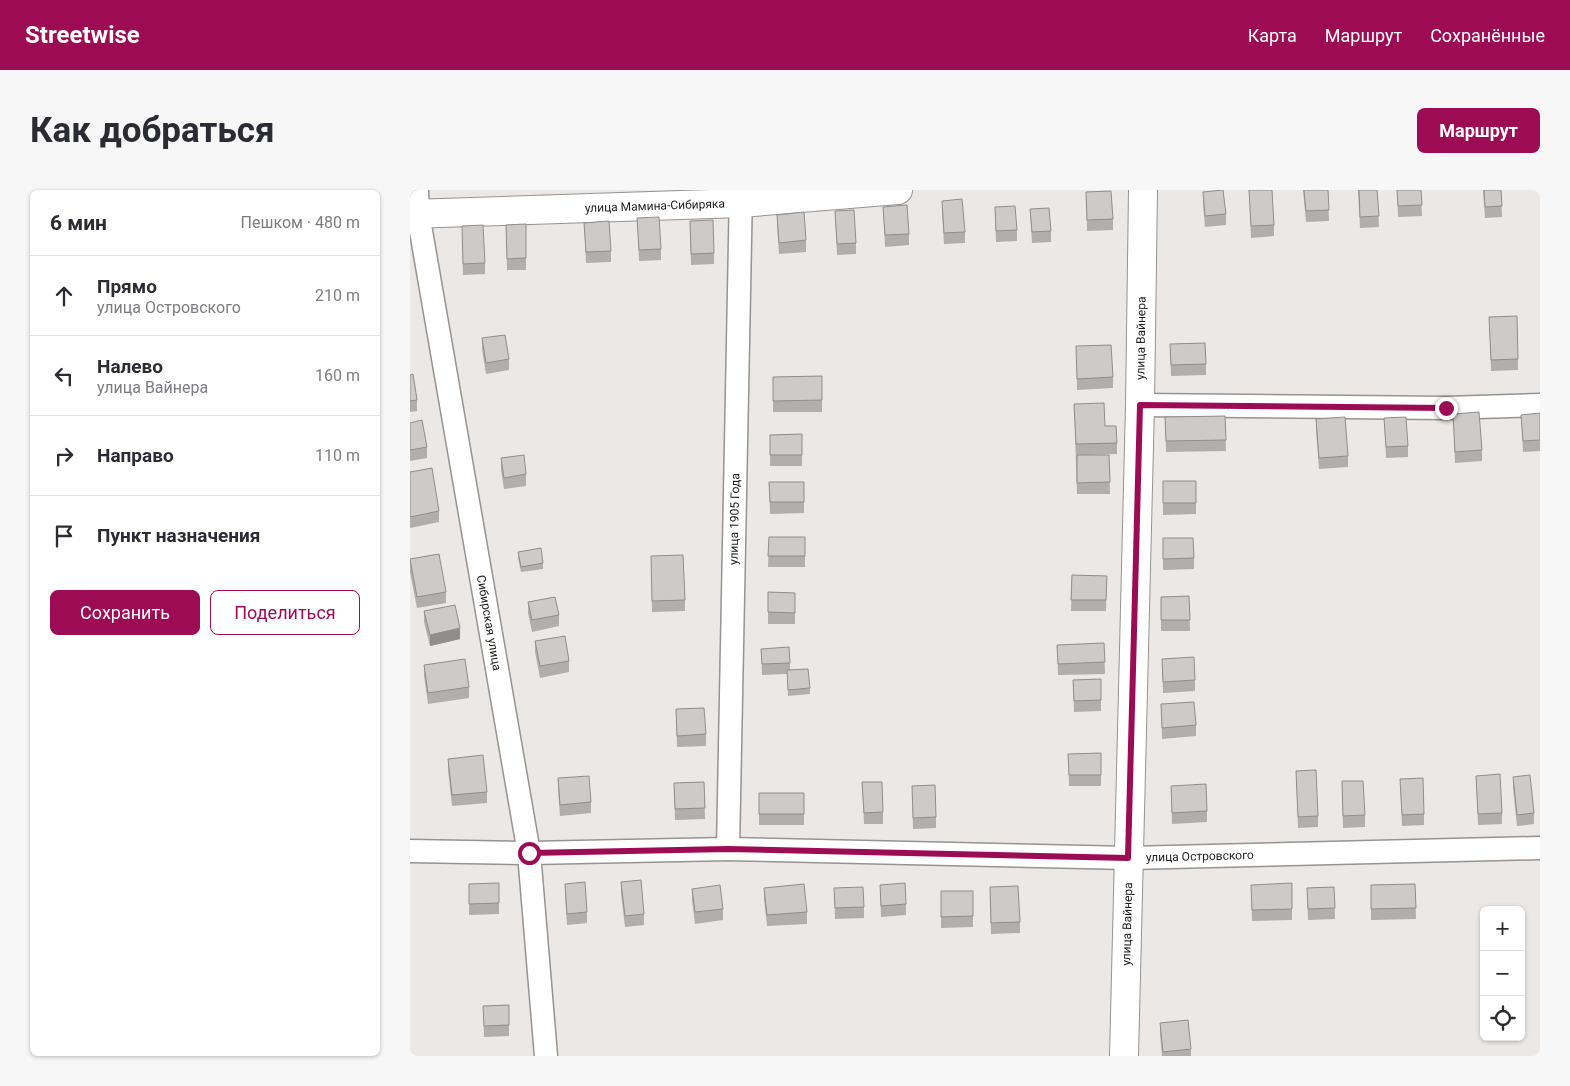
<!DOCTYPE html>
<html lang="ru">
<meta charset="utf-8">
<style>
body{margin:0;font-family:Roboto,sans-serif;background:#f7f7f7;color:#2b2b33}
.controls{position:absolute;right:15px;bottom:15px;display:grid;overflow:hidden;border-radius:8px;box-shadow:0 1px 4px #0004}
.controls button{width:45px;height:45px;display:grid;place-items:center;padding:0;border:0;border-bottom:1px solid #e1e1e2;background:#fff;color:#2b2b33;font:25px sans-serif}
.stop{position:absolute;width:15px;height:15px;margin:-11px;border:4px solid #9e0b55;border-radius:50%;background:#fff}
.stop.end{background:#9e0b55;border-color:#fff;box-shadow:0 1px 5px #0008}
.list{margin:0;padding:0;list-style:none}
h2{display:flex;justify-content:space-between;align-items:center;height:65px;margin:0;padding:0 20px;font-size:21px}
h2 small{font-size:16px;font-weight:400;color:#7c7c81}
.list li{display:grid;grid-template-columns:32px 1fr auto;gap:15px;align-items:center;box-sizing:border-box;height:80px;padding:0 20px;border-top:1px solid #e1e1e2}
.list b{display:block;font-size:19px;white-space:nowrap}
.list p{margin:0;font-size:16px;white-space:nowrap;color:#7c7c81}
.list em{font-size:16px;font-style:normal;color:#7c7c81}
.actions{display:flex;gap:10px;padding:15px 20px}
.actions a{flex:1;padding:11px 0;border:1px solid #9e0b55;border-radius:8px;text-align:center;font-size:18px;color:#9e0b55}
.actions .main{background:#9e0b55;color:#fff}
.icon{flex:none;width:28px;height:28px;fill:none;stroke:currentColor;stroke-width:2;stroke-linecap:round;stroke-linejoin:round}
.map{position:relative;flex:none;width:1130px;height:866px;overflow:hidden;border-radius:8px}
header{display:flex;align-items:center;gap:30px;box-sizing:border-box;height:70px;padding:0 25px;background:#9e0b55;color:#fff}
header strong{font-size:24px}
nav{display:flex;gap:28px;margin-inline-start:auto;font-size:18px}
.intro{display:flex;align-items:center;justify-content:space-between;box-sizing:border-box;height:120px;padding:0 30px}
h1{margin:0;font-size:35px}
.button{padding:12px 22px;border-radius:8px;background:#9e0b55;color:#fff;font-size:18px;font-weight:700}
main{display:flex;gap:30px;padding:0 30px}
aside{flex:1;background:#fff;border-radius:8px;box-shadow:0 1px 4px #0004}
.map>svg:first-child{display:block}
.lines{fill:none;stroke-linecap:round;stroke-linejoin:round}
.street-casing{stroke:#969390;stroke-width:25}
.secondary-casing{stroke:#969390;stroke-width:30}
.street{stroke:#fff;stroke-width:22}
.secondary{stroke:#fff;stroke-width:28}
.wall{fill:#b1aeab}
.shaded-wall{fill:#908d8b}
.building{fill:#cecac7;stroke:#908d8b}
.route{stroke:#9e0b55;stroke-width:6}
.labels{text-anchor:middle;stroke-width:4.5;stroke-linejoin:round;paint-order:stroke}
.street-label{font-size:12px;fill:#1e1d1c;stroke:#ece8e5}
</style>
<header>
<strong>Streetwise</strong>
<nav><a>Карта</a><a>Маршрут</a><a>Сохранённые</a></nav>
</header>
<div class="intro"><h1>Как добраться</h1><a class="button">Маршрут</a></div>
<main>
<aside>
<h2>6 мин<small>Пешком · 480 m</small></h2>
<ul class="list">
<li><svg class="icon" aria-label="ahead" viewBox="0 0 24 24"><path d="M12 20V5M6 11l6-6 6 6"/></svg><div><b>Прямо</b><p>улица Островского</p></div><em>210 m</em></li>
<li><svg class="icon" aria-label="left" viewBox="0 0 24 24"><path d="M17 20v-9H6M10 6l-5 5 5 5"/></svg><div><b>Налево</b><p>улица Вайнера</p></div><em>160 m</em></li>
<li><svg class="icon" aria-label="right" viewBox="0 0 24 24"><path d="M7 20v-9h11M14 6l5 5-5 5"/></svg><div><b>Направо</b></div><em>110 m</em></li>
<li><svg class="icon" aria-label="arrive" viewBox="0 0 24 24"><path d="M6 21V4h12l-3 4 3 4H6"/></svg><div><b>Пункт назначения</b></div></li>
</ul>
<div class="actions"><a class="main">Сохранить</a><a>Поделиться</a></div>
</aside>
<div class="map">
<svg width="1130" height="866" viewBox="0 0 1130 866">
<rect width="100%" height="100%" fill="#ece8e5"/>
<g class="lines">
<defs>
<g id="street">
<path id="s1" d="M 7,0 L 8,24 L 119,663 L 136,866"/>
<path d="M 730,215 L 1036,218 L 1130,215"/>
<path id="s2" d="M 318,659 L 331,0"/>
<path id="s3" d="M 0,661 L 119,663 L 318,659 L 719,668 L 1130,658"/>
</g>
<g id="secondary">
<path id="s4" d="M 0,24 L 331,13 L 488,0"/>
<path id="s5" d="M 714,866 L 730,215 L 733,0"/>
</g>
</defs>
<!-- street casing -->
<use href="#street" class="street-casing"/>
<!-- secondary casing -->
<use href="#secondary" class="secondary-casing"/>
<!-- street -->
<use href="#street" class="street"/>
<!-- secondary -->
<use href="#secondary" class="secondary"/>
</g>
<!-- wall -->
<path class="wall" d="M 839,0 L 864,35 L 864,46 L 841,48 Z
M 893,0 L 918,0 L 919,31 L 896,32 Z
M 948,0 L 967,0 L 969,37 L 950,38 Z
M 987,0 L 1011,0 L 1012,26 L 988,27 Z
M 1073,0 L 1091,0 L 1092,27 L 1075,28 Z
M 676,2 L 703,29 L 703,40 L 677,41 Z
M 793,2 L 816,24 L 816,35 L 795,37 L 793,13 Z
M 532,11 L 555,42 L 555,53 L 534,54 L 532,22 Z
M 473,17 L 499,44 L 499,55 L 475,57 Z
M 585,17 L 607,40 L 607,51 L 586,52 Z
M 620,19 L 641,41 L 641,52 L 622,53 Z
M 425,21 L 446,53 L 446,64 L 427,65 Z
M 367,25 L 396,50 L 396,62 L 369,64 L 367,36 Z
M 227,28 L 251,59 L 251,70 L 229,71 Z
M 280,31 L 304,63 L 304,74 L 281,75 Z
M 174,33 L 201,61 L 201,72 L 176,73 Z
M 116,34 L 116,80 L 97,80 L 96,35 Z
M 52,36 L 75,73 L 75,84 L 53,85 Z
M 1079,127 L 1108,169 L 1108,180 L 1081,181 Z
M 72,148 L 99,169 L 99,180 L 76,184 L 72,159 Z
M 760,154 L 796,174 L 796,185 L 761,186 Z
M 666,156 L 703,187 L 703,198 L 667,200 Z
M 0,185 L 7,210 L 7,221 L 0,222 Z
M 412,186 L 412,222 L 363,222 L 363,187 Z
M 664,214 L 695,236 L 707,253 L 707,264 L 677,265 L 699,265 L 700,304 L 667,304 Z
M 1130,223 L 1130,261 L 1113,262 L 1111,225 Z
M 1043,224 L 1072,260 L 1072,271 L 1045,273 Z
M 815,226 L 816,261 L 756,262 L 755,227 Z
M 974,228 L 998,256 L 998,267 L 976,268 Z
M 906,229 L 938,266 L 938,277 L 909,279 L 906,240 Z
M 0,233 L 17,257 L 17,268 L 0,271 Z
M 392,244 L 392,276 L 360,276 L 360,245 Z
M 91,268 L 116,284 L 116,296 L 94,299 L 91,280 Z
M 0,282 L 29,321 L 29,332 L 0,338 Z
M 753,291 L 786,291 L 786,324 L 753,325 Z
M 359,292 L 394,292 L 394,323 L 360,324 Z
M 359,347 L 395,347 L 395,377 L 358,377 Z
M 753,348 L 784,368 L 784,379 L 753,380 Z
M 108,362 L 133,373 L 133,379 L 111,382 L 108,368 Z
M 0,369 L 36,402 L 36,413 L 7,418 L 0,382 Z
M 241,378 L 275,410 L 275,421 L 242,422 Z
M 662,385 L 697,386 L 696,421 L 661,421 Z
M 358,402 L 385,403 L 385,434 L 358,434 Z
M 779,406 L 780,441 L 751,441 L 751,407 Z
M 118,412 L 149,425 L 149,436 L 122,442 L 118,423 Z
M 14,421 L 50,449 L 20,456 L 14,432 Z
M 125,451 L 159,471 L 159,482 L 130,488 L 125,462 Z
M 694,453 L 695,484 L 648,485 L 647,455 Z
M 351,459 L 380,473 L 380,480 L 400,498 L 400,504 L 378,506 L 377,484 L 352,485 Z
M 752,469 L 785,490 L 785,501 L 753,503 Z
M 14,475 L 59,497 L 59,508 L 18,514 L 14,486 Z
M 691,489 L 691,521 L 664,522 L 663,490 Z
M 751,514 L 786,535 L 786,546 L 752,549 Z
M 266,519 L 296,544 L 296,556 L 267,557 Z
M 691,563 L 691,596 L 659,596 L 658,564 Z
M 38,569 L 77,602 L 77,613 L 42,616 L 38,580 Z
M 886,581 L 908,626 L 908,637 L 888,638 Z
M 1066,586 L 1092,623 L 1092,634 L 1068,635 Z
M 1103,587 L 1124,623 L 1124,634 L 1107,636 L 1103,598 Z
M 148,588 L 181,612 L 181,623 L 150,626 L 148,599 Z
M 990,589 L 1014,624 L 1014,635 L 992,636 Z
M 932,591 L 955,625 L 955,637 L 933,638 Z
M 294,592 L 295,629 L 265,630 L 264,593 Z
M 452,592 L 473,622 L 473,634 L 454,634 Z
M 502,596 L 526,627 L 526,638 L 503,639 Z
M 761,596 L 797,621 L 797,632 L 762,634 Z
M 349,603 L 394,603 L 394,635 L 349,635 Z
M 211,692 L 234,724 L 234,735 L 215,737 L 211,704 Z
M 89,693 L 89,724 L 59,725 L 59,694 Z
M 155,694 L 177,722 L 177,733 L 157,735 L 155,705 Z
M 1005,694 L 1006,729 L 961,730 L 961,695 Z
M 470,695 L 496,714 L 496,725 L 471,727 Z
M 841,695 L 882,719 L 882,730 L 842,731 Z
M 924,697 L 925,729 L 898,730 L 897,698 Z
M 354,698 L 397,722 L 397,734 L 357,736 L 354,709 Z
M 424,698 L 454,717 L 454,728 L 425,729 Z
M 282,699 L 313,719 L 313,730 L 285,734 L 282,710 Z
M 531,701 L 563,701 L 563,737 L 531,738 Z
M 580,708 L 610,732 L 610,743 L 581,744 Z
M 99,815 L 99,846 L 74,847 L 73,816 Z
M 750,833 L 781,859 L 781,866 L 752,866 L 750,844 Z"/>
<!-- shaded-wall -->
<path class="shaded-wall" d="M 50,438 L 50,449 L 20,456 L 20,445 Z"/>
<!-- building -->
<path class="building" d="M 813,0 L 816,24 L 795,26 L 793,2 Z
M 839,0 L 862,0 L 864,35 L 841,36 Z
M 894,0 L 918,0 L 919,20 L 896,21 Z
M 949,0 L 967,0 L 969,26 L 950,27 Z
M 987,0 L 1011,0 L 1012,15 L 988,16 Z
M 1074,0 L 1091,0 L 1092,16 L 1075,17 Z
M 701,1 L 703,29 L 677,30 L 676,2 Z
M 552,9 L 555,42 L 534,43 L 532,11 Z
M 497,15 L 499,44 L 475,45 L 473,17 Z
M 605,16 L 607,40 L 586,41 L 585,17 Z
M 639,18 L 641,41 L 622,42 L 620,19 Z
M 444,20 L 446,53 L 427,54 L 425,21 Z
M 394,22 L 396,50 L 369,53 L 367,25 Z
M 249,27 L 251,59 L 229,60 L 227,28 Z
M 303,30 L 304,63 L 281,64 L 280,31 Z
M 199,31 L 201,61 L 176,62 L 174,33 Z
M 116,34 L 116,68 L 97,69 L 96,35 Z
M 73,35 L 75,73 L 53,74 L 52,36 Z
M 1107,126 L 1108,169 L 1081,170 L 1079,127 Z
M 95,145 L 99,169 L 76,173 L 72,148 Z
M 795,153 L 796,174 L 761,175 L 760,154 Z
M 701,155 L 703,187 L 667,189 L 666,156 Z
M 3,184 L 7,210 L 0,211 L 0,185 Z
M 412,186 L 412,210 L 363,211 L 363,187 Z
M 694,213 L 695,236 L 706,236 L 707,253 L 666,254 L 664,214 Z
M 1069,222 L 1072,260 L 1045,262 L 1043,224 Z
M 1130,223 L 1130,250 L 1113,251 L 1111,225 Z
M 815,226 L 816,250 L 756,251 L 755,227 Z
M 935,227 L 938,266 L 909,268 L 906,229 Z
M 996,227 L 998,256 L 976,257 L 974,228 Z
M 12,230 L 17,257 L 0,260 L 0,233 Z
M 392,244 L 392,265 L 360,265 L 360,245 Z
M 114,265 L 116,284 L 94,288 L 91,268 Z
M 667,265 L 699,265 L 700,292 L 667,293 Z
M 22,278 L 29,321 L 0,327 L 0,282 Z
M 753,291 L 786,291 L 786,313 L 753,313 Z
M 359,292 L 394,292 L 394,312 L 360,312 Z
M 359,347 L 395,347 L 395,366 L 358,366 Z
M 753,348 L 783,348 L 784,368 L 753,369 Z
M 131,358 L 133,373 L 111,377 L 108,362 Z
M 29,364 L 36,402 L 7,407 L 0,369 Z
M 273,365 L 275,410 L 242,411 L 241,366 Z
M 662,385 L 697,386 L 696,410 L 661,410 Z
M 358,402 L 385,403 L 385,423 L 358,422 Z
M 779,406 L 780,430 L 751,430 L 751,407 Z
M 145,407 L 149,425 L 122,430 L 118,412 Z
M 45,415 L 50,438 L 20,445 L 14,421 Z
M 155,446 L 159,471 L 130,476 L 125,451 Z
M 694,453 L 695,472 L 648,474 L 647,455 Z
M 379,457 L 380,473 L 352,474 L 351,459 Z
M 784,467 L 785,490 L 753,492 L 752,469 Z
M 55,469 L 59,497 L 18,503 L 14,475 Z
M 398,479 L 400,498 L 378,500 L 377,480 Z
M 691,489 L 691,510 L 664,511 L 663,490 Z
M 784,512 L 786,535 L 752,538 L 751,514 Z
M 294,518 L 296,544 L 267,546 L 266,519 Z
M 691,563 L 691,585 L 659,585 L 658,564 Z
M 73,565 L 77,602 L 42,605 L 38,569 Z
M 906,580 L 908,626 L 888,627 L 886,581 Z
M 1090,584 L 1092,623 L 1068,624 L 1066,586 Z
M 1120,585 L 1124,623 L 1107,625 L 1103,587 Z
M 179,586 L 181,612 L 150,615 L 148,588 Z
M 1013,588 L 1014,624 L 992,625 L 990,589 Z
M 932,591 L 953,591 L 955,625 L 933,626 Z
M 294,592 L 295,618 L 265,619 L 264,593 Z
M 452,592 L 472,592 L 473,622 L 454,623 Z
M 796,594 L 797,621 L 762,623 L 761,596 Z
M 525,595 L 526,627 L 503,628 L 502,596 Z
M 349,603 L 394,603 L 394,624 L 349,624 Z
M 231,690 L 234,724 L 215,726 L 211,692 Z
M 175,692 L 177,722 L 157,724 L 155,694 Z
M 89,693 L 89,713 L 59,714 L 59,694 Z
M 495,693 L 496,714 L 471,716 L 470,695 Z
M 882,693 L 882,719 L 842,720 L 841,695 Z
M 394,694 L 397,722 L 357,725 L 354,698 Z
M 1005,694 L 1006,718 L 961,719 L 961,695 Z
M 310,695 L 313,719 L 285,722 L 282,699 Z
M 608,696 L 610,732 L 581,733 L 580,697 Z
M 453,697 L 454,717 L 425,718 L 424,698 Z
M 924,697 L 925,718 L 898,719 L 897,698 Z
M 531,701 L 563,701 L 563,726 L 531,727 Z
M 99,815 L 99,835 L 74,836 L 73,816 Z
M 778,830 L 781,859 L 753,862 L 750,833 Z"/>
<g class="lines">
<!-- route -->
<path class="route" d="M 119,663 L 318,659 L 718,668 L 730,215 L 1036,218"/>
</g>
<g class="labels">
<!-- street labels -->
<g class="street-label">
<text dy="4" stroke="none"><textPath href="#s4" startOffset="245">улица Мамина-Сибиряка</textPath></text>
<text dy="4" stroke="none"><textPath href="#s5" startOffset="718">улица Вайнера</textPath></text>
<text dy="4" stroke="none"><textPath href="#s2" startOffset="330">улица 1905 Года</textPath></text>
<text dy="4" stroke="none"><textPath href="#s1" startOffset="439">Сибирская улица</textPath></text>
<text dy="4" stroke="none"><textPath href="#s3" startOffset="790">улица Островского</textPath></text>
<text dy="4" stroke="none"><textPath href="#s5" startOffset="132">улица Вайнера</textPath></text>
</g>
</g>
</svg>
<div class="controls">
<button>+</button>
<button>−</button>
<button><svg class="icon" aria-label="locate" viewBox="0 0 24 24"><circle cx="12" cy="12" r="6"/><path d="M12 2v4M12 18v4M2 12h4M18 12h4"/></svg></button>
</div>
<div class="stop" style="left:119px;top:663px"></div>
<div class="stop end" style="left:1036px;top:218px"></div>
</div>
</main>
